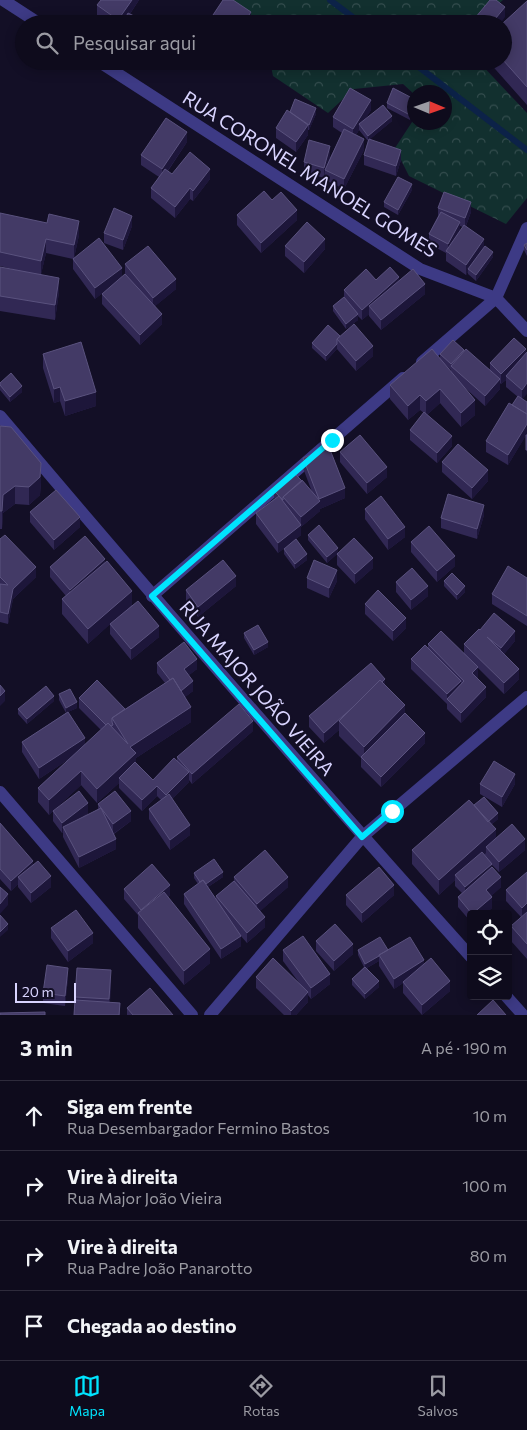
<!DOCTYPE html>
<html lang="pt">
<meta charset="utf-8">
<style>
body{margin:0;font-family:Commissioner,sans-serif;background:#171425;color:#f1f3f6}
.controls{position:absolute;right:15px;bottom:15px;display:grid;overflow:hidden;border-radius:5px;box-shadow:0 2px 12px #0003}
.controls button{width:45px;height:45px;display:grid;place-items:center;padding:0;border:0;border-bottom:1px solid #2e2b3b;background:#0e0b1c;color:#f1f3f6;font:25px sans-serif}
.compass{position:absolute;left:407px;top:85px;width:45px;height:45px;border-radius:50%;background:#0e0b1c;box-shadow:0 2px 12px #0003;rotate:92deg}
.scale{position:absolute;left:15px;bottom:12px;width:61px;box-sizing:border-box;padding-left:5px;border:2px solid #d9d4ff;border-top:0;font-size:14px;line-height:18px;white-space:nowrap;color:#d9d4ff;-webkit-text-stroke:4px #130f26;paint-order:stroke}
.stop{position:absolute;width:15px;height:15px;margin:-11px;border:4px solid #00e5ff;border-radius:50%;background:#fff}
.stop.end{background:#00e5ff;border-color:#fff;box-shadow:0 1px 5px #0008}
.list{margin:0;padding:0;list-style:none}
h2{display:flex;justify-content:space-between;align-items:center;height:65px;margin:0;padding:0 20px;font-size:21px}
h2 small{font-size:16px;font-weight:400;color:#9b9ba3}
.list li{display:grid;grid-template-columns:32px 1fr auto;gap:15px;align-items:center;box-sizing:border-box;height:70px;padding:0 20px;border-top:1px solid #2e2b3b}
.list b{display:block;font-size:19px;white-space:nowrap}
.list p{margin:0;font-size:16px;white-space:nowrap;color:#9b9ba3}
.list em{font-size:16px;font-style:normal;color:#9b9ba3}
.icon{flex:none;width:28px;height:28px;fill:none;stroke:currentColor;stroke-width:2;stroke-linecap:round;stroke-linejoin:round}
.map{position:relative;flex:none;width:527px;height:1015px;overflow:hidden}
.search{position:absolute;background:#0e0b1c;box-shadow:0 2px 12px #0003;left:15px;right:15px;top:15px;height:55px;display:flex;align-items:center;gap:12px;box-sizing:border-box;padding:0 18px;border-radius:28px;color:#9b9ba3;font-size:19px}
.sheet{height:345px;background:#0e0b1c}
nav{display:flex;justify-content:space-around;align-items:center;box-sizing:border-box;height:70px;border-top:1px solid #2e2b3b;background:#0e0b1c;font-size:14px;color:#9b9ba3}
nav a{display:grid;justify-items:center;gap:2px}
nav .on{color:#00e5ff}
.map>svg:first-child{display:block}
.forest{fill:url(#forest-crowns)}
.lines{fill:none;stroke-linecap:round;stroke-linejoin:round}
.stream{stroke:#0c2248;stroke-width:6}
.street{stroke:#3d3a85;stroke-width:12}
.wall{fill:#312854;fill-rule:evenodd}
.shaded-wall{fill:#1d163a}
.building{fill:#433a66;stroke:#5a527e}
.route{stroke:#00e5ff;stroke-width:6}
.labels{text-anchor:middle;stroke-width:4;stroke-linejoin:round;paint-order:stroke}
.street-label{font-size:19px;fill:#d9d4ff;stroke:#130f26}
</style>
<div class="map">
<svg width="527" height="1015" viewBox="0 0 527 1015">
<defs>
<pattern id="forest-crowns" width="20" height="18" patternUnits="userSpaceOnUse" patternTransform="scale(1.25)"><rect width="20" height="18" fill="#12302f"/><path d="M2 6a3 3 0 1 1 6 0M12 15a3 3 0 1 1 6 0" fill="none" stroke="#344d4e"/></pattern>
</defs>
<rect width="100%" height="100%" fill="#130f26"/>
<!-- forest -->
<path class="forest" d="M 227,0 L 503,0 L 475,24 L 254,24 Z
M 270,61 L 478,61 L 527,113 L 527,198 L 506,224 L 409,176 L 395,148 L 414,119 L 414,122 L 444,122 L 444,92 L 414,92 L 414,94 L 403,84 L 354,89 L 328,113 L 273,76 Z"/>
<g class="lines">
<!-- stream -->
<path class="stream" d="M 330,0 L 362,24
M 411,61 L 527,150"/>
<!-- street -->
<path class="street" d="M 3,0 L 40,24
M 98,61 L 420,269 L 496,298 L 527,331
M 422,362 L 496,298 L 527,228
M 0,416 C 155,599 311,779 471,957
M 152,596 L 403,378
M 0,792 L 192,1015
M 506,996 L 523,1015
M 210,1015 L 362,837 L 527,697"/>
</g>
<!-- wall -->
<path class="wall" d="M 101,0 L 139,0 L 130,14 L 146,24 L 110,24 L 97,15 L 97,5 Z
M 527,1 L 527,105 L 488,61 L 503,61 L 503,24 Z
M 414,99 L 410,120 L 387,108 L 387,103 Z
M 371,110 L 365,119 L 392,121 L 370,139 L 401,160 L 396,176 L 364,165 L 364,155 L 368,140 L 368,141 L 359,130 L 356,135 L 364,150 L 344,189 L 325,180 L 325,176 L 324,178 L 304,172 L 304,162 L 330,156 L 328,162 L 342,133 L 333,127 L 333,117 Z
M 290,112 L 316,114 L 309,130 L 308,130 L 308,135 L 296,152 L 276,138 L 276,128 Z
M 187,142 L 168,171 L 172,174 L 210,179 L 193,201 L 190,199 L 175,218 L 151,198 L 151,188 L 159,177 L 141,165 L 141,155 Z
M 412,190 L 398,215 L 384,207 L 384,202 Z
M 272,200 L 297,220 L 261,253 L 237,225 L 237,215 Z
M 438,208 L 471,212 L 466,226 L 493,257 L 476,281 L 468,274 L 468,272 L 466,275 L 446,261 L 446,253 L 429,244 L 429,234 L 438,216 ZM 460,226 L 463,227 L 460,232 Z
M 0,213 L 79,235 L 74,258 L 122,277 L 125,274 L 125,264 L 176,289 L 155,306 L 162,324 L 140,345 L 102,304 L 102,294 L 111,286 L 95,299 L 73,269 L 73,259 L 46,253 L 41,274 L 59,292 L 55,320 L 0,311 L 0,267 L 24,272 L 0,266 Z
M 132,226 L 123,250 L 104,243 L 104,233 Z
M 527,243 L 527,256 L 524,250 L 524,245 Z
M 285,246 L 325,249 L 304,273 L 285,256 Z
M 376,280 L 399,281 L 425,294 L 381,330 L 369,316 L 369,314 L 362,320 L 358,316 L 358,320 L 346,329 L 333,311 L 333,306 L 344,297 L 344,290 Z
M 340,336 L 373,356 L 356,371 L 337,349 L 326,361 L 312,348 L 312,343 Z
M 526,349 L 523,399 L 527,435 L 527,456 L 526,435 L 508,465 L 486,452 L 486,441 L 518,397 L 506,387 L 506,380 L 501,384 L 500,383 L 500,389 L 485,406 L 464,387 L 475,415 L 461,427 L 440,403 L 427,415 L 452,446 L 437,463 L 410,440 L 410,430 L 424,413 L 420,410 L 408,420 L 390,399 L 390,385 L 440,359 L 440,354 L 464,350 L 490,370 L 490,363 ZM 441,361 L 451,370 L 451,372 Z
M 43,354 L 96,406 L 65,416 L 60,401 L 54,403 L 43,368 Z
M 0,383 L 22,392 L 10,402 L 0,390 Z
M 0,426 L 41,482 L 40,495 L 29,505 L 15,504 L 3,513 L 2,529 L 0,529 Z
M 340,452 L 387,477 L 367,494 L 340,462 Z
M 303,458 L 345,498 L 320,509 L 320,511 L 301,527 L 301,535 L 278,553 L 256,524 L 256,513 L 275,498 L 274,497 L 274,491 L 312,492 L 303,468 Z
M 442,462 L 488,481 L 472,499 L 442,472 Z
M 365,509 L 405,537 L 388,550 L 365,519 Z
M 30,512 L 80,527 L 54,550 L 30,522 Z
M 484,515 L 477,539 L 441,528 L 441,518 Z
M 308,535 L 338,553 L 373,568 L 355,584 L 337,565 L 337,554 L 327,563 L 308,540 Z
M 0,539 L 36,577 L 13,599 L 8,624 L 0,622 Z
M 411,542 L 455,566 L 437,582 L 411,552 Z
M 284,549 L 307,560 L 295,569 L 284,554 Z
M 105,563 L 132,605 L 159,637 L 131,660 L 110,634 L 110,624 L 88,644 L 62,614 L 62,599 L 66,596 L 50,577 L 50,567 Z
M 307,578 L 337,581 L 329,598 L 307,588 Z
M 527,578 L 527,626 L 492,604 L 492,594 Z
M 444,581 L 465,592 L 457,600 L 444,586 Z
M 396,582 L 428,596 L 411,610 L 396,592 Z
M 236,586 L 198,617 L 186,601 L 186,590 Z
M 365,604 L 406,628 L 393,641 L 365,614 Z
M 480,630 L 515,641 L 504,654 L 519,679 L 504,694 L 478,668 L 477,678 L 486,697 L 461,723 L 447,709 L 447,704 L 411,669 L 411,659 L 428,648 L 428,644 L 464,654 L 464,644 Z
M 244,633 L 268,647 L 254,655 L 244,638 Z
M 157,663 L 197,669 L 189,675 L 193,691 L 185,697 L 191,722 L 136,758 L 136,763 L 153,780 L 177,761 L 177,757 L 253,731 L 192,784 L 189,780 L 189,782 L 172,799 L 190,835 L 170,850 L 149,819 L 149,809 L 161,800 L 157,796 L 142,811 L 119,788 L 119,783 L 97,803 L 81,785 L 53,811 L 88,813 L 84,817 L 98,809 L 98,804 L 131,821 L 114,834 L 116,849 L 79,868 L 63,837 L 63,832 L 62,833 L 53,821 L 53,811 L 49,815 L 38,802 L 38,788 L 69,759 L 39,779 L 22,752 L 22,742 L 66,713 L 59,700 L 59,694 L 77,708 L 68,712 L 85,745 L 101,730 L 79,708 L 79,698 L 125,709 L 165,683 L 157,673 Z
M 385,685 L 425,743 L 381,787 L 361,767 L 361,758 L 339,736 L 339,730 L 324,743 L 309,727 L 309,716 Z
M 54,701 L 27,724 L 18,714 L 18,709 Z
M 480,784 L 515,784 L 502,807 L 480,794 Z
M 474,805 L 498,819 L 491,825 L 496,838 L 525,850 L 499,872 L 492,865 L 492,867 L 501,887 L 491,896 L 492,908 L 485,914 L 471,914 L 471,922 L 458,907 L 458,897 L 462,893 L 455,886 L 455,880 L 439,895 L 412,864 L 412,850 Z
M 0,823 L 51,887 L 31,903 L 18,887 L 18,884 L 11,891 L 0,879 Z
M 527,872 L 527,959 L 511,941 L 511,926 L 521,917 L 506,901 L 506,890 Z
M 194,873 L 223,877 L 208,887 L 216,899 L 216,896 L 234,881 L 234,877 L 288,887 L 260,911 L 265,927 L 247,943 L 240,935 L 241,946 L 221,959 L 184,904 L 184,894 L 198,884 L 194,878 Z
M 124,889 L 170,895 L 168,897 L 210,963 L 184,985 L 138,928 L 138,915 L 124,899 Z
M 346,895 L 394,895 L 362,923 L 346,905 Z
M 51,928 L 93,943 L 68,962 L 51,938 Z
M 316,941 L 353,954 L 334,971 L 316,951 Z
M 283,950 L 330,984 L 311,999 L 308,995 L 308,1002 L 296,1015 L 284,1015 L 256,988 L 256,977 L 300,984 L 283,961 Z
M 358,950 L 388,950 L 424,965 L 450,991 L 422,1015 L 403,993 L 403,983 L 394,989 L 379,966 L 379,961 L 367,968 L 379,987 L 365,999 L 352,985 L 352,979 L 364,967 L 358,955 Z
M 77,968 L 111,980 L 110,1002 L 120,1003 L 120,1015 L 74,1015 Z
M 68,978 L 65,1006 L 43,1003 L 43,993 Z
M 127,1008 L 173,1015 L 127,1015 Z"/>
<!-- shaded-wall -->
<path class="shaded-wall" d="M 132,0 L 139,0 L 123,24 L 118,24 L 118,20 Z
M 505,7 L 505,17 L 500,24 L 491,24 Z
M 251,12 L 251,22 L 250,24 L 243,24 Z
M 371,100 L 371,110 L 361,127 L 359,124 L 359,130 L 353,140 L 353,129 Z
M 414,105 L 414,111 L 410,120 L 410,115 Z
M 316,108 L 316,114 L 309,130 L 309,125 Z
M 392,116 L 392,121 L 368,141 L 368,136 Z
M 308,125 L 308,135 L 296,152 L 296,142 Z
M 187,132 L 187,142 L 162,179 L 162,169 Z
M 364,139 L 364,150 L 344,189 L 344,179 Z
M 330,146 L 330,156 L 326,170 L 325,170 L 324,178 L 324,168 Z
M 401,150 L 401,160 L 396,176 L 396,166 Z
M 210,169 L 210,179 L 193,201 L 193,191 Z
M 412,184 L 412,190 L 398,215 L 398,210 Z
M 190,188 L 190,199 L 175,218 L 175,207 Z
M 471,202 L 471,212 L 465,228 L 465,218 Z
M 297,210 L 297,220 L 261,253 L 261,243 Z
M 132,216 L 132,226 L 123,250 L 123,240 Z
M 79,221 L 79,235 L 74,259 L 74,245 Z
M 460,222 L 460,232 L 448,254 L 448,244 Z
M 46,239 L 46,253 L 41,275 L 41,261 Z
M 325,239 L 325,249 L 304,273 L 304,262 Z
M 484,239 L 484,249 L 468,269 L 468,272 L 466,275 L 466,265 Z
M 493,252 L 493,257 L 476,281 L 476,275 Z
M 122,268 L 122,278 L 95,299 L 95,288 Z
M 399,277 L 399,287 L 369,306 L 369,314 L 362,320 L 362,310 Z
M 59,278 L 59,292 L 55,320 L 55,305 Z
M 176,279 L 176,289 L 153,308 L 153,298 Z
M 425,284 L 425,294 L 381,330 L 381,320 Z
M 162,314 L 162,324 L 140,345 L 140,335 Z
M 358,314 L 358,320 L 346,329 L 346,324 Z
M 337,344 L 337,349 L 326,361 L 326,356 Z
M 373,346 L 373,356 L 356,371 L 356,361 Z
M 526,349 L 526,359 L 506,376 L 506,380 L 501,384 L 501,374 Z
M 500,379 L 500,389 L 485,406 L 485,396 Z
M 527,383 L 527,394 L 522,400 L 522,390 Z
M 22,386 L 22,392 L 10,402 L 10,397 Z
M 60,387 L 60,401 L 54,403 L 54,389 Z
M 440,389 L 440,403 L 426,416 L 426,401 Z
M 96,392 L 96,406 L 65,416 L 65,401 Z
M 420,395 L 420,410 L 408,420 L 408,406 Z
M 475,400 L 475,415 L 461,427 L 461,413 Z
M 527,424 L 527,434 L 508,465 L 508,455 Z
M 452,436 L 452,446 L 437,463 L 437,453 Z
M 41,463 L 41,482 L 40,495 L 29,505 L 29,487 Z
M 387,467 L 387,477 L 367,494 L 367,483 Z
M 488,470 L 488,481 L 472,499 L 472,488 Z
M 15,486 L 15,504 L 3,513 L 2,529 L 2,511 L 3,495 Z
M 345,488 L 345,498 L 320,509 L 320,511 L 301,527 L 301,535 L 278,553 L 278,543 L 301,525 L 301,517 L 319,501 L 319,499 Z
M 484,505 L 484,515 L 477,539 L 477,529 Z
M 80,517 L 80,527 L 54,550 L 54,540 Z
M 405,527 L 405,537 L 388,550 L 388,539 Z
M 338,548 L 338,553 L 327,563 L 327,557 Z
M 307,554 L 307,560 L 295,569 L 295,564 Z
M 455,556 L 455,566 L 437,582 L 437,571 Z
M 373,558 L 373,568 L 355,584 L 355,574 Z
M 105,559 L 105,569 L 70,600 L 70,590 Z
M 36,567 L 36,577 L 13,599 L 8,624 L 8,614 L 13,589 Z
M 337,570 L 337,581 L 329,598 L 329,588 Z
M 236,576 L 236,586 L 198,617 L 198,607 Z
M 428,586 L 428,596 L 411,610 L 411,600 Z
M 465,586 L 465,592 L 457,600 L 457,595 Z
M 132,591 L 132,605 L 88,644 L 88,629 Z
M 406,618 L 406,628 L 393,641 L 393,631 Z
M 159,626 L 159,637 L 131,660 L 131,649 Z
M 515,631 L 515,641 L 501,658 L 501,648 Z
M 268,642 L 268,647 L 254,655 L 254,650 Z
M 197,659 L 197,669 L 184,679 L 184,669 Z
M 478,667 L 478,678 L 472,683 L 472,673 Z
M 519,669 L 519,679 L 504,694 L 504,683 Z
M 385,679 L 385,690 L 339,721 L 339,730 L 324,743 L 324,733 Z
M 193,681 L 193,691 L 179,702 L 179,692 Z
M 461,681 L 461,691 L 447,700 L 447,694 Z
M 486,687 L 486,697 L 461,723 L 461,713 Z
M 5,691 L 5,701 L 0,706 L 0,696 Z
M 54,696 L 54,701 L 27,724 L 27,719 Z
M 77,702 L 77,708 L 66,713 L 66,708 Z
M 405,705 L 405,719 L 364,759 L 364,747 Z
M 191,707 L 191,722 L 136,758 L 136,768 L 119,778 L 119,783 L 97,803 L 97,789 L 130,747 Z
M 253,721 L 253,731 L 192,784 L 192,774 Z
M 425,733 L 425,743 L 381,787 L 381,777 Z
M 85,738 L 85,748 L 39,779 L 39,768 Z
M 81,771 L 81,785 L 49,815 L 49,800 Z
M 189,772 L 189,782 L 166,805 L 166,795 Z
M 515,774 L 515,784 L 502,807 L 502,797 Z
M 157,786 L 157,796 L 142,811 L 142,800 Z
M 88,803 L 88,813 L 65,830 L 63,827 L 63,832 L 62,833 L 62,823 Z
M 131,811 L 131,821 L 113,834 L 113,824 Z
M 498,813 L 498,819 L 486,829 L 486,824 Z
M 190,825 L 190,835 L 170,850 L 170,840 Z
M 496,829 L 496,844 L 486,847 L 486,853 L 458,878 L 455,875 L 455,880 L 439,895 L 439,880 Z
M 116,839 L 116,849 L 79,868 L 79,857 Z
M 525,839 L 525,850 L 499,872 L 499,862 Z
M 33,861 L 33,871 L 18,877 L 18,884 L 11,891 L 11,881 Z
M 492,864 L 492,874 L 465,897 L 465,887 Z
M 223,872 L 223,877 L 202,891 L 202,886 Z
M 51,876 L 51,887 L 31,903 L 31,893 Z
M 288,877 L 288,887 L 257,914 L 257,904 Z
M 501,877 L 501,887 L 486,901 L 486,890 Z
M 170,885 L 170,895 L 142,919 L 141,910 Z
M 394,885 L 394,895 L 362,923 L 362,913 Z
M 8,894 L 8,905 L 0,914 L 0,904 Z
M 492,897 L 492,908 L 485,914 L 473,914 Z
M 527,903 L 527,913 L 522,918 L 522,908 Z
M 265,917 L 265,927 L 247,943 L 247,933 Z
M 8,924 L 8,930 L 0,937 L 0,932 Z
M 93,933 L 93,943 L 68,962 L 68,951 Z
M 241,936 L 241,946 L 221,959 L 221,949 Z
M 353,944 L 353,954 L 334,971 L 334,961 Z
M 210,949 L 210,963 L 184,985 L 184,971 Z
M 379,956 L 379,961 L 365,969 L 365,964 Z
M 424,960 L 424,970 L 394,989 L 394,979 Z
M 68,968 L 68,978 L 65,1006 L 65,996 Z
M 111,970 L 111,980 L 109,1009 L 109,999 Z
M 330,974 L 330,984 L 311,999 L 311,988 Z
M 379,981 L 379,987 L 365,999 L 365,994 Z
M 450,981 L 450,991 L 422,1015 L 422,1005 Z
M 308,992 L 308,1002 L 296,1015 L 291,1015 L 291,1011 Z"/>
<!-- building -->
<path class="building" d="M 101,0 L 132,0 L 118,20 L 97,5 Z
M 223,0 L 233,0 L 251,12 L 243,24 L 207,24 Z
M 490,0 L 496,0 L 505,7 L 491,24 L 470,24 Z
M 527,1 L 527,87 L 503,60 L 503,24 L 502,24 Z
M 128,13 L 146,22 L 145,24 L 122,24 Z
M 350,88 L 371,100 L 353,129 L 333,117 Z
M 393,88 L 414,99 L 414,105 L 410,115 L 387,103 Z
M 295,99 L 316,108 L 309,125 L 290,112 Z
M 383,105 L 392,116 L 368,136 L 359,124 Z
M 287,110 L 308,125 L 296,142 L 276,128 Z
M 166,118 L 187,132 L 162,169 L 141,155 Z
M 344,129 L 364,139 L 344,179 L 325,170 Z
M 369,139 L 401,150 L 396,166 L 364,155 Z
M 309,140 L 330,146 L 324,168 L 304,162 Z
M 190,152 L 210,169 L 193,191 L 190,188 L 175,207 L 151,188 L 165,169 L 172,174 Z
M 398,177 L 412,184 L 398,210 L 384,202 Z
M 264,191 L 272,200 L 281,192 L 297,210 L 261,243 L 237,215 Z
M 444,192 L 471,202 L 465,218 L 438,208 Z
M 114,208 L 132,216 L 123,240 L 104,233 Z
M 441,212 L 460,222 L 448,244 L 429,234 Z
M 0,213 L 47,223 L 49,214 L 79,221 L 74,245 L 46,239 L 41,261 L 0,252 Z
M 307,222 L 325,239 L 304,262 L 285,246 Z
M 464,225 L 484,239 L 466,265 L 446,251 Z
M 99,238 L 122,268 L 95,288 L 73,259 Z
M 527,243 L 527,250 L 524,245 Z
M 148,246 L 176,279 L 153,298 L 125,264 Z
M 485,246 L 493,252 L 476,275 L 468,269 Z
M 0,267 L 59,278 L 55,305 L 0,296 Z
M 390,267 L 399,277 L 362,310 L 344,290 L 366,269 L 376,280 Z
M 413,269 L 425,284 L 381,320 L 369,306 Z
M 125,274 L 162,314 L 140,335 L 102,294 Z
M 344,297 L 358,314 L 346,324 L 333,306 Z
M 354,324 L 373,346 L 356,361 L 337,339 Z
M 328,325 L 340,336 L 337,339 L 337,344 L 326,356 L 312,343 Z
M 514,338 L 526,349 L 501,374 L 490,363 Z
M 453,340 L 464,350 L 451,364 L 440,354 Z
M 81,342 L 96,392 L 65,401 L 60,387 L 54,389 L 43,354 Z
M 432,349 L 475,400 L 461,413 L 440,389 L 426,401 L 420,395 L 408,406 L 390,385 Z
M 466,349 L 500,379 L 485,396 L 451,366 Z
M 527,352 L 527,383 L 522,390 L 506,376 Z
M 11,373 L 22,386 L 10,397 L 0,385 L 0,383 Z
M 518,396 L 527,402 L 527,414 L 512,405 Z
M 509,403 L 527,414 L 527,424 L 508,455 L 486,441 Z
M 424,412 L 452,436 L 437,453 L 410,430 Z
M 0,426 L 11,427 L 41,463 L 40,477 L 29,487 L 15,486 L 3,495 L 2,511 L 0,511 Z
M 360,435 L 387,467 L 367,483 L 340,452 Z
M 526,435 L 527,435 L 527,450 L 526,450 Z
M 458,444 L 488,470 L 472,488 L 442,462 Z
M 329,447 L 345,488 L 319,499 L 303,458 Z
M 293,472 L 302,481 L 283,497 L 283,500 L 274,491 Z
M 302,480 L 320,501 L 301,517 L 283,497 Z
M 56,490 L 80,517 L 54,540 L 30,512 Z
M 448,494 L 484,505 L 477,529 L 441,518 Z
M 279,496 L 301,525 L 278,543 L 256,513 Z
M 381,496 L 405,527 L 388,539 L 365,509 Z
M 319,525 L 338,548 L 327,557 L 308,535 Z
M 429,526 L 455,556 L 437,571 L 411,542 Z
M 5,535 L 36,567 L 13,589 L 8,614 L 0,612 L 0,584 L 8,585 L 0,577 L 0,539 Z
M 85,536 L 105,559 L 70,590 L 50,567 Z
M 354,538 L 373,558 L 355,574 L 337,554 Z
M 296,539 L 307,554 L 295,564 L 284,549 Z
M 223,560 L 236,576 L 198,607 L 186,590 Z
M 314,560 L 337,570 L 329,588 L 307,578 Z
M 107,561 L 132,591 L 88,629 L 62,599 Z
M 508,566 L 527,578 L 527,616 L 492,594 Z
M 412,568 L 428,586 L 411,600 L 396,582 Z
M 452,573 L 465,586 L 457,595 L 444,581 Z
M 378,590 L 406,618 L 393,631 L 365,604 Z
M 138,601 L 159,626 L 131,649 L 110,624 Z
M 494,613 L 515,631 L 501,648 L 487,637 L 519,669 L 504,683 L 464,644 L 479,629 L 480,630 Z
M 258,625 L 268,642 L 254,650 L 244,633 Z
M 441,631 L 478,667 L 472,673 L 486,687 L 461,713 L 447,699 L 464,681 L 428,644 Z
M 184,642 L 197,659 L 184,669 L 193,681 L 181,691 L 173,678 L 170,680 L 157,663 Z
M 425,645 L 461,681 L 447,694 L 411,659 Z
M 371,663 L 385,679 L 382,682 L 380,680 L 353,707 L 324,733 L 309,716 Z
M 173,678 L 191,707 L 130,747 L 136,753 L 97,789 L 81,771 L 49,800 L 38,788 L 108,723 L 128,744 L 112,718 Z
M 97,680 L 125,709 L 112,718 L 112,722 L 113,725 L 111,726 L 108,723 L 106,725 L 79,698 Z
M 380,680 L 405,705 L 364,747 L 339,721 Z
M 0,685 L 5,691 L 0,696 Z
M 46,686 L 54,696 L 27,719 L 18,709 Z
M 70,689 L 77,702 L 66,708 L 59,694 Z
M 239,704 L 253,721 L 192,774 L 177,757 Z
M 68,712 L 85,738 L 39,768 L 22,742 Z
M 405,713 L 425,733 L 381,777 L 361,757 Z
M 174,758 L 189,772 L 166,795 L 157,786 L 142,800 L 119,778 L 135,762 L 153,780 Z
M 494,761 L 515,774 L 502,797 L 480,784 Z
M 79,791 L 88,803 L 62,823 L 53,811 Z
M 115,791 L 131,811 L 113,824 L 98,804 Z
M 169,794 L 190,825 L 170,840 L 149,809 Z
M 484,797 L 498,813 L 488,822 L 474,805 Z
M 469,800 L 496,829 L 439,880 L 412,850 Z
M 101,808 L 116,839 L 79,857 L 63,827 Z
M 0,823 L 33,861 L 11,881 L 0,869 Z
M 512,824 L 525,839 L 499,862 L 486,847 Z
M 265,850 L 288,877 L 257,904 L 234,877 Z
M 482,852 L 492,864 L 465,887 L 455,875 Z
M 214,859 L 223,872 L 206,884 L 203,880 L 200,882 L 194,873 Z
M 38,861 L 51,876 L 31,893 L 18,877 Z
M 152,864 L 170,885 L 141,910 L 124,889 Z
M 379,867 L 394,885 L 362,913 L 346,895 Z
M 492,867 L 501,877 L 486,890 L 492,897 L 472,914 L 458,897 Z
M 527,872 L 527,903 L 522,908 L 506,890 Z
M 203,880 L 241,936 L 221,949 L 184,894 Z
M 234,881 L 265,917 L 247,933 L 216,896 Z
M 0,887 L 8,894 L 0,904 Z
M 164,892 L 210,949 L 184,971 L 138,913 Z
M 76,910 L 93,933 L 68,951 L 51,928 Z
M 527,912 L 527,944 L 511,926 Z
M 0,915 L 8,924 L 0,932 Z
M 335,924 L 353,944 L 334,961 L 316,941 Z
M 303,936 L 330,974 L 311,988 L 283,950 Z
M 380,937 L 388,950 L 379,955 L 379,956 L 365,964 L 358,950 Z
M 410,937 L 424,960 L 394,979 L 379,955 Z
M 273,958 L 308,992 L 291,1011 L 256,977 Z
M 431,958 L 450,981 L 422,1005 L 403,982 Z
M 47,965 L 68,968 L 65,996 L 43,993 Z
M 365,967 L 379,981 L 365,994 L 352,979 Z
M 77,968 L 111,970 L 109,999 L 75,997 Z
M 150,988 L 173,1015 L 133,1015 L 127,1008 Z
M 75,1000 L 120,1003 L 119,1015 L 74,1015 Z
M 493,1000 L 506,1015 L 477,1015 Z
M 45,1012 L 45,1015 L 0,1015 L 0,1013 Z"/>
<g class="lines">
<!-- route -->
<path class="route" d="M 332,440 L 152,596 L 362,837 L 392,811"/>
</g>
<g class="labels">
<!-- street labels -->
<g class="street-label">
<text transform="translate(310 174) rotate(32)" y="7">RUA CORONEL MANOEL GOMES</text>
<text transform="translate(257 688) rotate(49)" y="7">RUA MAJOR JOÃO VIEIRA</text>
</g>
</g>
</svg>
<div class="controls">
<button><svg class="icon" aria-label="locate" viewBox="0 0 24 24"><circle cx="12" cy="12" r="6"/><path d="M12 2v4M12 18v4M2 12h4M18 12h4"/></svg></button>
<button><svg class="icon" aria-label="layers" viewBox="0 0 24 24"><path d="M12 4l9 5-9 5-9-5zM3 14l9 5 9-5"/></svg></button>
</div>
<svg class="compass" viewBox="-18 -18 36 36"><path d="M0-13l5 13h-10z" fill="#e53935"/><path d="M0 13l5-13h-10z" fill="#9b9ba3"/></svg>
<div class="scale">20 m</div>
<div class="stop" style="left:392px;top:811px"></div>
<div class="stop end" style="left:332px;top:440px"></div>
<div class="search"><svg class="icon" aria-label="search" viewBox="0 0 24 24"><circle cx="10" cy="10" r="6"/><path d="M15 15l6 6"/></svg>Pesquisar aqui</div>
</div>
<section class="sheet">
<h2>3 min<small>A pé · 190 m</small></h2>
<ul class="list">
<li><svg class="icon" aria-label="ahead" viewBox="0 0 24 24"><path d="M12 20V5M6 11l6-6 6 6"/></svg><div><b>Siga em frente</b><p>Rua Desembargador Fermino Bastos</p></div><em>10 m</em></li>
<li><svg class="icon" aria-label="right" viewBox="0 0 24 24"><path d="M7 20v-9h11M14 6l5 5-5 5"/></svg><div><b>Vire à direita</b><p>Rua Major João Vieira</p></div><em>100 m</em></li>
<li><svg class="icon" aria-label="right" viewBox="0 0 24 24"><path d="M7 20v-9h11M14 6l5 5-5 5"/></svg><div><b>Vire à direita</b><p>Rua Padre João Panarotto</p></div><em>80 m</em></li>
<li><svg class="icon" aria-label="arrive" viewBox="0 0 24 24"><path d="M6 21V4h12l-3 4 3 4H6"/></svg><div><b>Chegada ao destino</b></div></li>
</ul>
</section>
<nav>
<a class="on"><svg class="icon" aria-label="map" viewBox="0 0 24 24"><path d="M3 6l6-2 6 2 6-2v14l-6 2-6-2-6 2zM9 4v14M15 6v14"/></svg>Mapa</a>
<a><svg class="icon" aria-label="directions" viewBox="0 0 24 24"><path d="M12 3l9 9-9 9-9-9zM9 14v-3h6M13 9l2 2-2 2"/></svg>Rotas</a>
<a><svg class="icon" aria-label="saved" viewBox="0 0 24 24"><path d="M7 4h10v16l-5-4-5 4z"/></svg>Salvos</a>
</nav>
